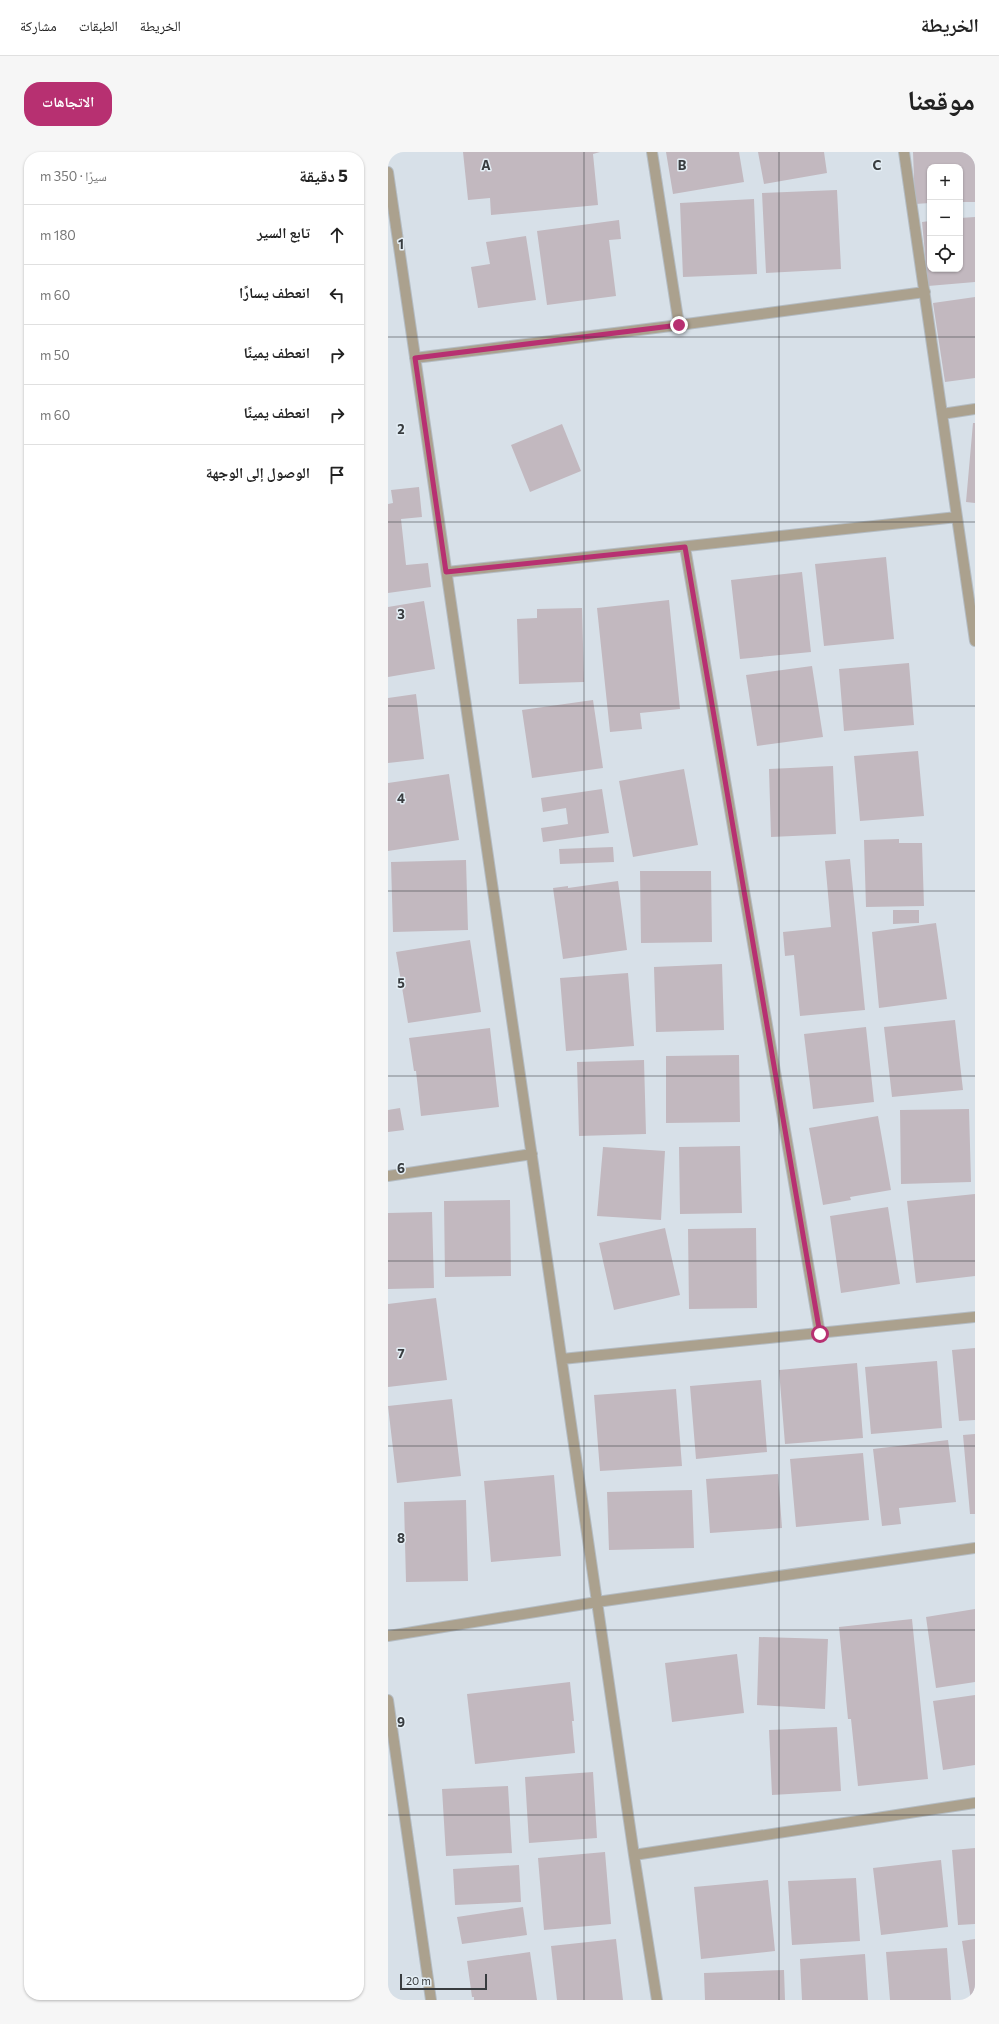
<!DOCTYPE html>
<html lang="ar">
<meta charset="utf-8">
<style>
body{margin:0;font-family:Commissioner,"Noto Naskh Arabic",sans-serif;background:#f6f6f6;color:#222;direction:rtl}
.controls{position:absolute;right:12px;top:12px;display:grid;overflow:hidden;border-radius:8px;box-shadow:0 1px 3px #0004}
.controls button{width:36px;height:36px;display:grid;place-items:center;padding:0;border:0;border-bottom:1px solid #e0e0e0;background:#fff;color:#222;font:20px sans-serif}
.scale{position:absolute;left:12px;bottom:10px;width:87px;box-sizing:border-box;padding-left:4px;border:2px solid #383c3f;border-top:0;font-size:11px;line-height:14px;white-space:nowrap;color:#383c3f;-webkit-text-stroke:3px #e4eef5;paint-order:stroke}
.stop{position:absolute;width:12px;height:12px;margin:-9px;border:3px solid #b73071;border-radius:50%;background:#fff}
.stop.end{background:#b73071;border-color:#fff;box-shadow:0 1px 4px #0008}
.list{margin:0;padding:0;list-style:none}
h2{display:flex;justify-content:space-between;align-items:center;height:52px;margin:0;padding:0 16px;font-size:17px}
h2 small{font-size:13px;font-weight:400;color:#767676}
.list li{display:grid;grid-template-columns:26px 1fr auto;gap:12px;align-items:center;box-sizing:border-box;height:60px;padding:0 16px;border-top:1px solid #e0e0e0}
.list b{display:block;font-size:15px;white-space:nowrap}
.list em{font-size:13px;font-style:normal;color:#767676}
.icon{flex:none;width:22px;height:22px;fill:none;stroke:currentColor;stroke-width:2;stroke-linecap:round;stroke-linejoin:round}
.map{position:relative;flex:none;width:587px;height:1848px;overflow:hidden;direction:ltr;border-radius:16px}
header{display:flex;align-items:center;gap:24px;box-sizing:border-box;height:56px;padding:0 20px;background:#fff;border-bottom:1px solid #e0e0e0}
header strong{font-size:19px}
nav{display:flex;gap:22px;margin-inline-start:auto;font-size:14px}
.intro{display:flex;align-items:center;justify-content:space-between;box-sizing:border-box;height:96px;padding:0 24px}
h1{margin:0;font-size:28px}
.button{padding:10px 18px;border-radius:16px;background:#b73071;color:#fff;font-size:14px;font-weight:700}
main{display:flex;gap:24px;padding:0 24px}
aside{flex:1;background:#fff;border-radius:16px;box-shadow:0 1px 3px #0004}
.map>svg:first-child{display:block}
.building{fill:#c2b8bf}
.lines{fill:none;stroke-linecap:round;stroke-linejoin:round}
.minor-casing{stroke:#b4bcc3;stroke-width:12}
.minor{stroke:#aba18e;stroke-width:10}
.route{stroke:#b73071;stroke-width:5}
.grid{fill:none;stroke:#383c3f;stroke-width:1;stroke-opacity:0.55}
.grid-label{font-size:13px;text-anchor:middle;font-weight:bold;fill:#383c3f;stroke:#e4eef5;stroke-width:3;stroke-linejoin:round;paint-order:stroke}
</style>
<header>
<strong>الخريطة</strong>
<nav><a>الخريطة</a><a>الطبقات</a><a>مشاركة</a></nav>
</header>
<div class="intro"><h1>موقعنا</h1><a class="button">الاتجاهات</a></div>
<main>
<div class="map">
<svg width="587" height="1848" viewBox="0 0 587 1848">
<rect width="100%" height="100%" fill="#d7e0e8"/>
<!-- building -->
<path class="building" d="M 75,0 L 212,0 L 205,2 L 210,53 L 103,63 L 102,46 L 80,48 Z
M 278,0 L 351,0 L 356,30 L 285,42 Z
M 370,0 L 436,0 L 439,21 L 376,32 Z
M 525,0 L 587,0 L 587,50 L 572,50 L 572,15 L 542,15 L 542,51 L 527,52 Z
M 449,38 L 453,117 L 378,121 L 374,41 Z
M 366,47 L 369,122 L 295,125 L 292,51 Z
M 587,65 L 587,130 L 540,134 L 534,70 L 542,69 L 542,117 L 572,117 L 572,66 Z
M 231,68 L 233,87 L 221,88 L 228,144 L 159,153 L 149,79 Z
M 138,84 L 148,148 L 90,156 L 83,115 L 102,112 L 98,90 Z
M 587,145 L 587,226 L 557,230 L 545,151 Z
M 585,271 L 587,271 L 587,351 L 578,350 Z
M 174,272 L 193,319 L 142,340 L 123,293 Z
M 31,335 L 34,365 L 13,367 L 18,413 L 40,411 L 43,435 L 0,441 L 0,352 L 5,351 L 3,338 Z
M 498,405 L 506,487 L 436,494 L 427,412 Z
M 414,420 L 423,500 L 352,507 L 343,428 Z
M 281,448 L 292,557 L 252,561 L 254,577 L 222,580 L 209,456 Z
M 36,449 L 47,517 L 0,525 L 0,455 Z
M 194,456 L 196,530 L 131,532 L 129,467 L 149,466 L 149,457 Z
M 521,511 L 526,573 L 456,579 L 451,517 Z
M 424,514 L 435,585 L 369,594 L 358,523 Z
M 28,542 L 36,607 L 0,611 L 0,546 Z
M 205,548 L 215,616 L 144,626 L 134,558 Z
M 530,599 L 536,664 L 472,669 L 466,604 Z
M 445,614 L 448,682 L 383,685 L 381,617 Z
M 296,617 L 310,693 L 245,705 L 231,629 Z
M 61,622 L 71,688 L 0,699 L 0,631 Z
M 214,637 L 221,681 L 155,690 L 153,676 L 180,672 L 178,656 L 155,660 L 153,646 Z
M 511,687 L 511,691 L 534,691 L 536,754 L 478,755 L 476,688 Z
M 225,695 L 226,710 L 172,712 L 171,697 Z
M 462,707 L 477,858 L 412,864 L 406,803 L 397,804 L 395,780 L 443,775 L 437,709 Z
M 78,708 L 80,778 L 5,780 L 3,710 Z
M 252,719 L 323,719 L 324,790 L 253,791 Z
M 230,729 L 239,798 L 175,807 L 165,736 L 180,734 L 180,736 Z
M 505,758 L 531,758 L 531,771 L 505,772 Z
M 548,771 L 559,847 L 491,856 L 484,780 Z
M 82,788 L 93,860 L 20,871 L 8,800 Z
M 334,812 L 336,878 L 268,880 L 266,815 Z
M 240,821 L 246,894 L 178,899 L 172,826 Z
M 567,868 L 575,938 L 504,945 L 496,875 Z
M 478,875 L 486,950 L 425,957 L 416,882 Z
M 102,876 L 111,955 L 33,964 L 28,919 L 26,919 L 21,886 Z
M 351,903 L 352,970 L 278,971 L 278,904 Z
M 256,908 L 258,982 L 191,984 L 189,910 Z
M 12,956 L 16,978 L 0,980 L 0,958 Z
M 581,957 L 583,1030 L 513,1032 L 512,958 Z
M 490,964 L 503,1038 L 462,1045 L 463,1048 L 435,1053 L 421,976 Z
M 352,994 L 354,1061 L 292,1062 L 291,995 Z
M 215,995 L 277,999 L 273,1068 L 209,1064 Z
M 587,1042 L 587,1124 L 528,1131 L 519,1049 Z
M 122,1048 L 123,1124 L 57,1125 L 56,1049 Z
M 500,1055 L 512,1132 L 453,1141 L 442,1064 Z
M 44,1060 L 46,1136 L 0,1137 L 0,1061 Z
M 277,1076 L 292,1143 L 226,1158 L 211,1091 Z
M 368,1076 L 369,1156 L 301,1157 L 300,1077 Z
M 48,1146 L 59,1228 L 0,1235 L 0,1152 Z
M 587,1196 L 587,1268 L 571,1269 L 564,1198 Z
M 549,1209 L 554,1276 L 483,1282 L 477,1215 Z
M 469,1211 L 475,1286 L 397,1292 L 391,1218 Z
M 373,1228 L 379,1300 L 308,1307 L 302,1234 Z
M 288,1237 L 294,1314 L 212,1319 L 206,1243 Z
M 64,1247 L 73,1324 L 9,1331 L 0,1254 Z
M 587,1282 L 587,1362 L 582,1362 L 575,1283 Z
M 560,1288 L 568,1350 L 511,1356 L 513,1372 L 494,1374 L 485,1297 Z
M 475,1301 L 481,1368 L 408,1375 L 402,1307 Z
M 390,1322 L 394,1376 L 322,1381 L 318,1327 Z
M 166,1323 L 173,1404 L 103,1410 L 96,1329 Z
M 304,1338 L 306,1396 L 221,1398 L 219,1340 Z
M 78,1348 L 80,1429 L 18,1430 L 16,1350 Z
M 587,1457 L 587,1530 L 548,1536 L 538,1465 Z
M 524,1467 L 540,1627 L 470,1634 L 463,1567 L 460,1567 L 451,1475 Z
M 371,1485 L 440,1487 L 437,1557 L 369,1553 Z
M 349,1502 L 356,1561 L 284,1570 L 277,1511 Z
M 182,1530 L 186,1569 L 184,1569 L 187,1601 L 87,1612 L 79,1542 Z
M 587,1543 L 587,1613 L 555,1618 L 545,1549 Z
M 449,1575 L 453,1639 L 384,1643 L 381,1578 Z
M 205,1620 L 209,1686 L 141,1691 L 137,1625 Z
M 120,1634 L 124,1701 L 58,1704 L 54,1637 Z
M 587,1696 L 587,1772 L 570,1773 L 564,1698 Z
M 217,1700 L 223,1772 L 156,1778 L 150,1706 Z
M 553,1708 L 560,1775 L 493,1783 L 485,1716 Z
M 131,1713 L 133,1750 L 67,1753 L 65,1717 Z
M 468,1726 L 472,1789 L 404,1793 L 400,1729 Z
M 380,1728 L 387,1799 L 313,1807 L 306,1735 Z
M 135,1755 L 139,1783 L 74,1792 L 69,1765 Z
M 228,1787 L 235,1848 L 169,1848 L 163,1794 Z
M 587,1787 L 587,1848 L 583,1848 L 574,1789 Z
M 559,1796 L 563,1848 L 502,1848 L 498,1800 Z
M 142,1800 L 149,1848 L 86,1848 L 86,1845 L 84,1845 L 79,1809 Z
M 477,1802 L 480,1848 L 414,1848 L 412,1807 Z
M 396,1818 L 397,1848 L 317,1848 L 316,1821 Z"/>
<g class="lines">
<defs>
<path id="minor" d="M 264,0 L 291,173
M 516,0 L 587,489
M 0,20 L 246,1703 L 269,1848
M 27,206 L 291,173 L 537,140
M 554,262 L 587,257
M 297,395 L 432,1182
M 59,420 L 569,365
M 0,1024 L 144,1002
M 174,1207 L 587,1165
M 0,1484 L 209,1450 L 587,1396
M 0,1548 L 43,1848
M 246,1703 L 587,1651"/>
</defs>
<!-- minor casing -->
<use href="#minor" class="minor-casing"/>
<!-- minor -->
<use href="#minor" class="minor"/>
</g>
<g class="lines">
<!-- route -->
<path class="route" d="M 291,173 L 27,206 L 58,420 L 297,395 L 432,1182"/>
</g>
<!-- grid -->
<path class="grid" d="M 196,0 L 196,1848M 391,0 L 391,1848M 0,185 L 587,185M 0,370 L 587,370M 0,554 L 587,554M 0,739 L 587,739M 0,924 L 587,924M 0,1109 L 587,1109M 0,1294 L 587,1294M 0,1478 L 587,1478M 0,1663 L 587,1663"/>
<g class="grid-label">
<text x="98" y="18">A</text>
<text x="294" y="18">B</text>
<text x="489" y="18">C</text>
<text x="13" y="97">1</text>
<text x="13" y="282">2</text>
<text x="13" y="467">3</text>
<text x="13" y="651">4</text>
<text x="13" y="836">5</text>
<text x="13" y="1021">6</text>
<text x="13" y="1206">7</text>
<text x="13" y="1391">8</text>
<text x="13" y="1575">9</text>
</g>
</svg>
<div class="controls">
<button>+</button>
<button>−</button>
<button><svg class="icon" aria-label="locate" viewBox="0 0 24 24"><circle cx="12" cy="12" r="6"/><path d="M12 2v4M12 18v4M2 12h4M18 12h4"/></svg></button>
</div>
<div class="scale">20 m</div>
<div class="stop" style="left:432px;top:1182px"></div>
<div class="stop end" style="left:291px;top:173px"></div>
</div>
<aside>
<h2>5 دقيقة<small>سيرًا · 350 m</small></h2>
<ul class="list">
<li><svg class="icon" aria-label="ahead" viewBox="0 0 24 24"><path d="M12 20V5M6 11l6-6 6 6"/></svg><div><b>تابع السير</b></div><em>180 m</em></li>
<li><svg class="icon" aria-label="left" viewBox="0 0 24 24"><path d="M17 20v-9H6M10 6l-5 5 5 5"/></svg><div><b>انعطف يسارًا</b></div><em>60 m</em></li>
<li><svg class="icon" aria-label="right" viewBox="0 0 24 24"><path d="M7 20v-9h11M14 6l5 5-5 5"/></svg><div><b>انعطف يمينًا</b></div><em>50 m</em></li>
<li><svg class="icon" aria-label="right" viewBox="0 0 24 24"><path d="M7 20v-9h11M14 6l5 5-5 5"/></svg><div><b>انعطف يمينًا</b></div><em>60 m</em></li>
<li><svg class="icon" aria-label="arrive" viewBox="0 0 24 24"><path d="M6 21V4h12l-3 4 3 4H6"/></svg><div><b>الوصول إلى الوجهة</b></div></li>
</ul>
</aside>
</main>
